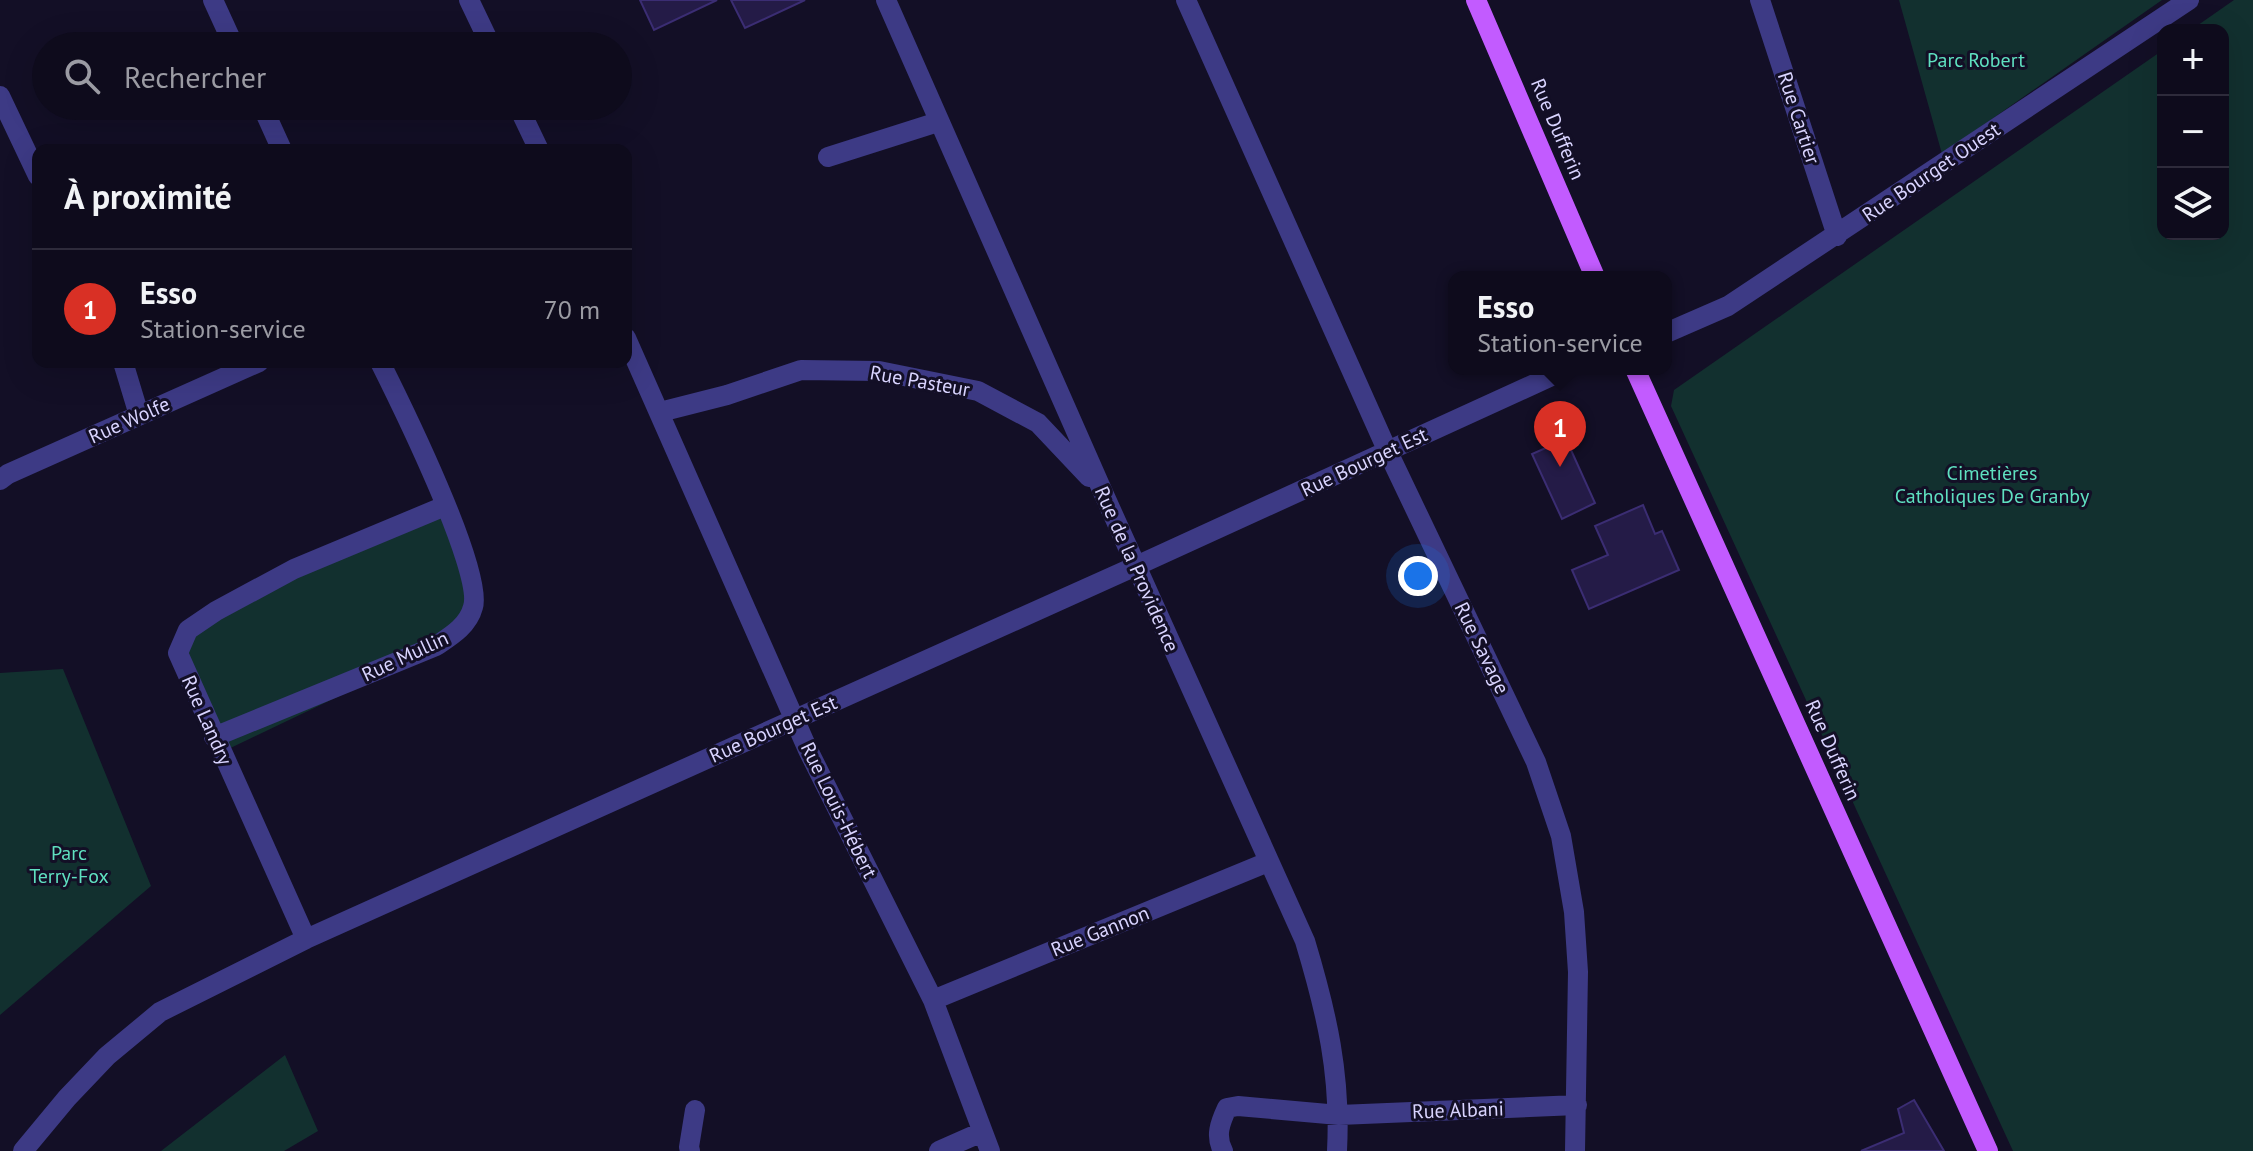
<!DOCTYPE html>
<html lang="fr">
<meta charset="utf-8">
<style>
body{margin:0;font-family:"PT Sans",sans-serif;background:#171425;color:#f1f3f6}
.controls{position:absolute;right:24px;top:24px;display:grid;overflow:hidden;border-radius:16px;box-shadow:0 8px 32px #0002}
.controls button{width:72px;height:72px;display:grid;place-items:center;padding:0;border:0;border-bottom:2px solid #2e2b3b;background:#0e0b1c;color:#f1f3f6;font:40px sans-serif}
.you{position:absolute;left:1418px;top:576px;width:28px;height:28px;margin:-20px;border:6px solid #fff;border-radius:50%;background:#1a73e8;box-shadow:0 0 0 12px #1a73e833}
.badge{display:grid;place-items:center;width:52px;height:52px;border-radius:50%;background:#d93025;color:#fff;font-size:26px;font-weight:700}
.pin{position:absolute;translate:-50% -66px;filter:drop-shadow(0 2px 4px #0008)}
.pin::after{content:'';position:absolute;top:42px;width:28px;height:24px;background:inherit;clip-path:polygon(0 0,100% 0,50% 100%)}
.popup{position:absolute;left:1448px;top:271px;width:224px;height:104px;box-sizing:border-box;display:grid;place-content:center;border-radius:16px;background:#0e0b1c;filter:drop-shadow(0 2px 6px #0005);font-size:26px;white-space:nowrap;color:#9b9ba3}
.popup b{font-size:30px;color:#f1f3f6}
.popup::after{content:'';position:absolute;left:50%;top:100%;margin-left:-16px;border:16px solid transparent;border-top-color:#0e0b1c}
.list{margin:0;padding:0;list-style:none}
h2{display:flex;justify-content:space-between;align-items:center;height:104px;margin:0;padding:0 32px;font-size:34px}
h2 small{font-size:26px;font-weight:400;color:#9b9ba3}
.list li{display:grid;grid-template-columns:52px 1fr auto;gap:24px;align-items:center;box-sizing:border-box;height:120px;padding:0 32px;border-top:2px solid #2e2b3b}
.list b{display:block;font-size:30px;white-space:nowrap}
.list p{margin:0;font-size:26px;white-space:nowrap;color:#9b9ba3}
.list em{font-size:26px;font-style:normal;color:#9b9ba3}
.icon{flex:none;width:44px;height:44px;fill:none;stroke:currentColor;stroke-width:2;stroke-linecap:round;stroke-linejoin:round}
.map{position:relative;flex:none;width:2253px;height:1151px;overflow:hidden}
.search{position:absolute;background:#0e0b1c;box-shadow:0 8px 32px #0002;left:32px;top:32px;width:600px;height:88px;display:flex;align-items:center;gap:20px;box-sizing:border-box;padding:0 28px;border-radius:44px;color:#9b9ba3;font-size:30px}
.panel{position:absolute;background:#0e0b1c;box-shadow:0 8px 32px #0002;left:32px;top:144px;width:600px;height:224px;border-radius:16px}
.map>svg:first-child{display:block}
.green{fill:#12302f}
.building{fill:#241b47;stroke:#3b2d73;stroke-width:2}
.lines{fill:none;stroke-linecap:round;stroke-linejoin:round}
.minor{stroke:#3d3a85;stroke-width:20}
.major{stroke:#c25bff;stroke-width:20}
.labels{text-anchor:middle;stroke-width:6;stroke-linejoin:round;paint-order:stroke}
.park-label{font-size:20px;fill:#5fe0c0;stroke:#130f26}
.street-label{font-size:20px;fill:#d9d4ff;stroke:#130f26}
</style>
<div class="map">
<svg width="2253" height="1151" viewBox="0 0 2253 1151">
<rect width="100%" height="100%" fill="#130f26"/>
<!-- green -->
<path class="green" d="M 1899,0 L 2162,0 L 1942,154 Z
M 2234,0 L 2253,0 L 2253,1151 L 2013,1151 L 1671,406 L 1674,390 L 2163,50 L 2163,234 L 2223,234 L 2223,30 L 2191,30 Z
M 447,514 L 482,583 L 471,625 L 446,645 L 218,754 L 178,633 L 229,606 Z
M 63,669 L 151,886 L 0,1015 L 0,673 Z
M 285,1055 L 318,1131 L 284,1151 L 161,1151 Z"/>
<!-- building -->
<path class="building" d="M 640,0 L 717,0 L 654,30 Z
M 731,0 L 805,0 L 745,28 Z
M 1566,439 L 1595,503 L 1562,519 L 1532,454 Z
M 1643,505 L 1655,534 L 1662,531 L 1679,570 L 1589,609 L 1572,570 L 1608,555 L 1595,526 Z
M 1914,1100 L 1944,1151 L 1861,1151 L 1904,1133 L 1898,1109 Z"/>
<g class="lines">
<!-- minor -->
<path class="minor" d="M 213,0 L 234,46
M 469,0 L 491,46
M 886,0 L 1102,490 L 1305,941 C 1327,1014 1341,1075 1337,1151
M 1186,0 L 1388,452 L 1536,762 L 1561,836 L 1574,912 L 1578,972 L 1575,1151
M 1760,0 L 1837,236
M 0,96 L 38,176
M 262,106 L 282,150
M 518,106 L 539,150
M 828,157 L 938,122
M 1666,333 L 1728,306 L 2189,0
M 626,338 L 808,750 L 933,1000 L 990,1151
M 123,362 L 139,415
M 660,412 L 727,395 L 801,370 L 879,371 L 978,391 L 1038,423 L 1089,477
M 0,480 L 8,474 L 259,362
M 214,737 L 436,646 C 451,636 468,626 473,607 C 484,572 400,402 380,362
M 306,939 L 178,653 L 188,630 L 216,611 L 294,569 L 445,506
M 933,1000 L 1268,862
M 23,1151 L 67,1098 L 107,1056 L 160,1012 L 306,939 L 1136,566 L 1567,369
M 690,1151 L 689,1147 L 695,1110
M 939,1151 L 982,1132
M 1223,1151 C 1215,1136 1220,1123 1227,1108 L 1238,1106 L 1339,1115 L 1577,1105"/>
<!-- major -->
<path class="major" d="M 1476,0 L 1595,277
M 1635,369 L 1988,1151"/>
</g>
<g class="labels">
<!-- park labels -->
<g class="park-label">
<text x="1976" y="67">Parc Robert</text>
<text x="1992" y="480">Cimetières<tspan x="1992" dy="23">Catholiques De Granby</tspan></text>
<text x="69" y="860">Parc<tspan x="69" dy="23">Terry-Fox</tspan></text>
</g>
<!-- street labels -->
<g class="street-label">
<text transform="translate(1799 118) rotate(72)" y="7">Rue Cartier</text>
<text transform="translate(1558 129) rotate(67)" y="7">Rue Dufferin</text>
<text transform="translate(1931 172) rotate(-34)" y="7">Rue Bourget Ouest</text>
<text transform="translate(920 381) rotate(10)" y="7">Rue Pasteur</text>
<text transform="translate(129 420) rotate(-24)" y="7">Rue Wolfe</text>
<text transform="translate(1364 462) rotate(-25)" y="7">Rue Bourget Est</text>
<text transform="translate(1137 569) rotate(66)" y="7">Rue de la Providence</text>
<text transform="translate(1482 648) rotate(64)" y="7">Rue Savage</text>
<text transform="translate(405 656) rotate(-25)" y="7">Rue Mullin</text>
<text transform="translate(207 720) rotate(66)" y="7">Rue Landry</text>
<text transform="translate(773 729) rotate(-24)" y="7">Rue Bourget Est</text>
<text transform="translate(1833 750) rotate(66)" y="7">Rue Dufferin</text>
<text transform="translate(839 810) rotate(64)" y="7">Rue Louis-Hébert</text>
<text transform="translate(1100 931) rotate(-22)" y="7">Rue Gannon</text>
<text transform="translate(1458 1110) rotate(-2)" y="7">Rue Albani</text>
</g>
</g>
</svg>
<div class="controls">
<button>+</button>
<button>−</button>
<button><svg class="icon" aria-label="layers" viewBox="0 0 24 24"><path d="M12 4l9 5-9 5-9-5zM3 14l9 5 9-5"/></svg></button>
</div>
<div class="you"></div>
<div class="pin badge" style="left:1560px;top:467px">1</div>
<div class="popup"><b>Esso</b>Station-service</div>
<div class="search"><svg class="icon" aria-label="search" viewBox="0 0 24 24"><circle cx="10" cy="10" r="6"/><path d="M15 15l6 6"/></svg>Rechercher</div>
<section class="panel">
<h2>À proximité<small></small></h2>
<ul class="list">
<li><span class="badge">1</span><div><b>Esso</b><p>Station-service</p></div><em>70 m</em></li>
</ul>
</section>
</div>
